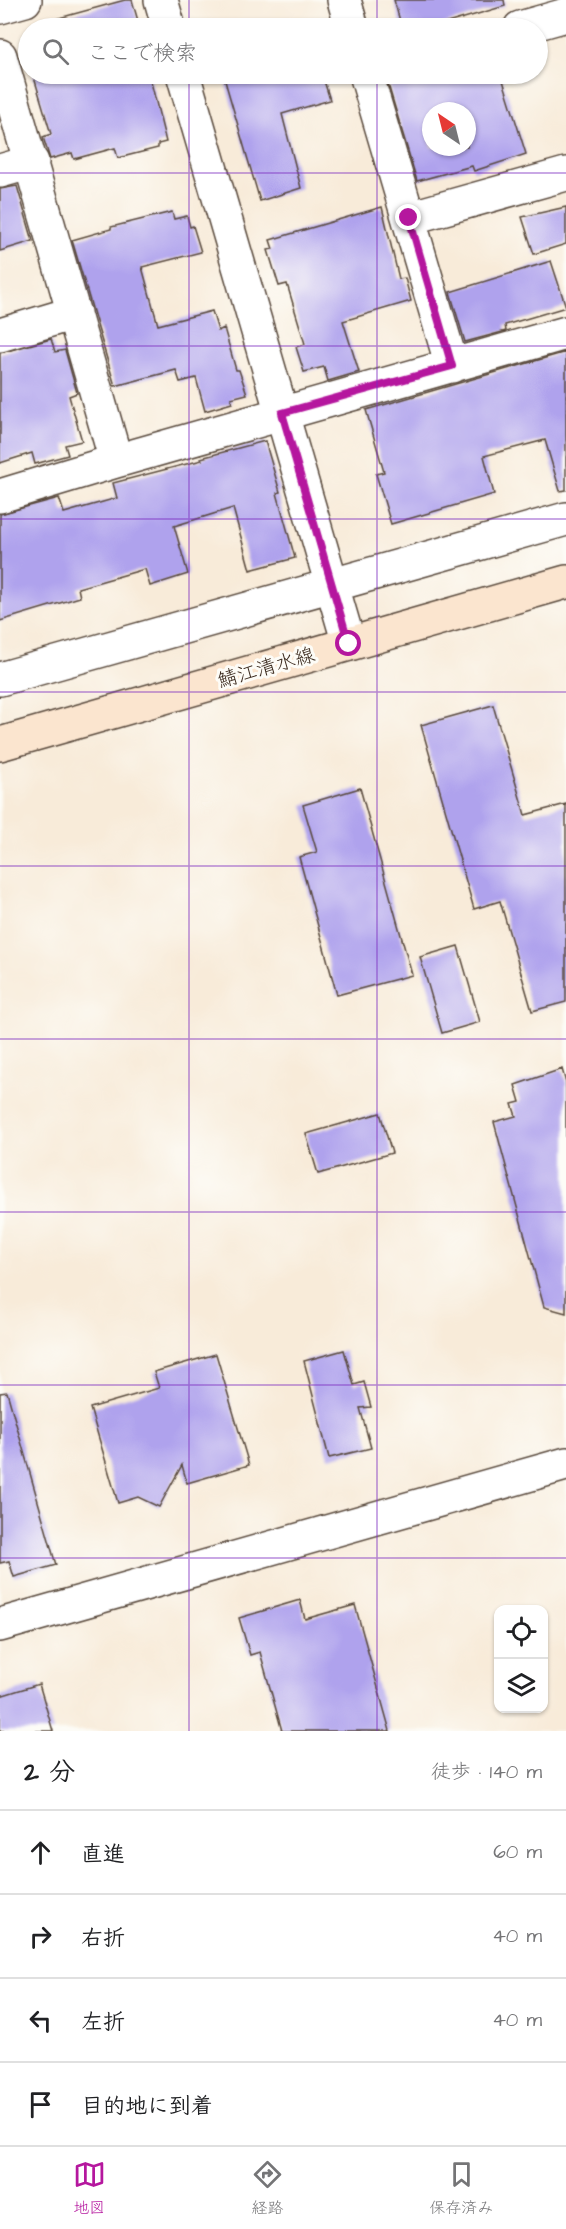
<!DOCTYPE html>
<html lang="ja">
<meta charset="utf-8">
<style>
body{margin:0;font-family:"Architects Daughter","Klee One",sans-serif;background:#f2f2f2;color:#202124}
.controls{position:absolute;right:18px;bottom:18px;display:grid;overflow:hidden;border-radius:12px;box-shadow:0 2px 4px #0004}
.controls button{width:54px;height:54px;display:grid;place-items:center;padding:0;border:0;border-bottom:2px solid #e0e0e0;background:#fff;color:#202124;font:30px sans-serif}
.compass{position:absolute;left:422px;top:102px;width:54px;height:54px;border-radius:50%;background:#fff;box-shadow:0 2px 4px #0004;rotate:325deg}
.stop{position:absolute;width:18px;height:18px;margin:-14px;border:4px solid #b5179e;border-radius:50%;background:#fff}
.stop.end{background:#b5179e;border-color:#fff;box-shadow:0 2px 6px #0008}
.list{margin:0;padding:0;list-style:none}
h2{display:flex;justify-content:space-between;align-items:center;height:78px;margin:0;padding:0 24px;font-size:26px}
h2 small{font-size:20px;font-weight:400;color:#757577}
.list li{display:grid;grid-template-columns:39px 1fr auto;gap:18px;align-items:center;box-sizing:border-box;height:84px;padding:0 24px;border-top:2px solid #e0e0e0}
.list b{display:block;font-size:22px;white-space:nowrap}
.list em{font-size:20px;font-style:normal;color:#757577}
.icon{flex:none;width:33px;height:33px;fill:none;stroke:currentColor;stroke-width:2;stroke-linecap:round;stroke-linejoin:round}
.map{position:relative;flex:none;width:566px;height:1731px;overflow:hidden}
.search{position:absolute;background:#fff;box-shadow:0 2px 4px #0004;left:18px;right:18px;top:18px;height:66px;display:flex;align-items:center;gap:15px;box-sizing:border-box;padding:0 21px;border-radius:33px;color:#757577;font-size:22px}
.sheet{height:414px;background:#fff}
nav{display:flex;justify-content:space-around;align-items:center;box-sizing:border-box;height:84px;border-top:2px solid #e0e0e0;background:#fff;font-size:16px;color:#757577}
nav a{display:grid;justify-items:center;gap:3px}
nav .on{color:#b5179e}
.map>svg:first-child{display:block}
.building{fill:#afa2ed;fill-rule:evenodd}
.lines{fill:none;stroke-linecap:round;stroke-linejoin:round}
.minor-casing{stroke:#57473a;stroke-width:36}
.tertiary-casing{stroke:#57473a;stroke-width:36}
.secondary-casing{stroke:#57473a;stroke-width:36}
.minor{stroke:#fff;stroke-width:33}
.tertiary{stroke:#fff;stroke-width:33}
.secondary{stroke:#fbe5cf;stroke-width:33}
.route{stroke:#b5179e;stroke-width:8}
.grid{fill:none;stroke:#7b2cbf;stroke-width:1.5;stroke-opacity:0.55}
.labels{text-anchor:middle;stroke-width:6;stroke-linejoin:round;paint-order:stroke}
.street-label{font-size:20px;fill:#3b2a1e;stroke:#fdfcf7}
</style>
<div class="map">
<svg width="566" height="1731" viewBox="0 0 566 1731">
<rect width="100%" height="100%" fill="#fdfcf7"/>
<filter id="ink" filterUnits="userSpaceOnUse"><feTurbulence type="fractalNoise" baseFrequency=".0167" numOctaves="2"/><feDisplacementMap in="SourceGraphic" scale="12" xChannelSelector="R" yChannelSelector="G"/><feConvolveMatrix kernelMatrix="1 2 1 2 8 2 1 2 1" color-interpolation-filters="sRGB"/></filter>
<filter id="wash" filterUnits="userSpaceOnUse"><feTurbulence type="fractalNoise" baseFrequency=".008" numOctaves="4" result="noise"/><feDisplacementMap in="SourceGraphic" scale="24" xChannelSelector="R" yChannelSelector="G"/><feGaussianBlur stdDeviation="1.35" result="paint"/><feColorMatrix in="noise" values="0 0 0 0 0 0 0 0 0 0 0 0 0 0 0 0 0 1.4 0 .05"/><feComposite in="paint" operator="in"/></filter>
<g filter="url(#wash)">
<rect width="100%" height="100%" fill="#f8ebd9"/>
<g id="blocks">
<!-- building -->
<path class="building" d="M 125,0 L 132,0 L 140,28 L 49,28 L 48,21 Z
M 394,0 L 504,0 L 505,6 L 430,28 L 402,28 Z
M 33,74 L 149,74 L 166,142 L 158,144 L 158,148 L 118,158 L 115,148 L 74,159 L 72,153 L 50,159 L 43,137 L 51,134 Z
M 223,74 L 322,74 L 330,100 L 282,114 L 301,188 L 260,201 Z
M 385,74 L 501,74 L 526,154 L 474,171 L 472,166 L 417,181 ZM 431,111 L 467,111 L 467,147 L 431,147 Z
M 17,186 L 33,241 L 0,251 L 0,189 Z
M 382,207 L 399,279 L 405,278 L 411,301 L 343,321 L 359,372 L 328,381 L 324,367 L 304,372 L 296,347 L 305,344 L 287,284 L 279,286 L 268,250 L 273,249 L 270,240 Z
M 566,207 L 566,244 L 534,254 L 522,217 Z
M 172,212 L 174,219 L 187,216 L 190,227 L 193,226 L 201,252 L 142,267 L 158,325 L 212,311 L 218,331 L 224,328 L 236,370 L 239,370 L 247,394 L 231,398 L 232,403 L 205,411 L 196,378 L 180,382 L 176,370 L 115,386 L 72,240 L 111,229 L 111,227 Z
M 551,261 L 566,307 L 505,325 L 506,331 L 465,342 L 450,292 Z
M 51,339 L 55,352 L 65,350 L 77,393 L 69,396 L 82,441 L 65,445 L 68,455 L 35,464 L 32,453 L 0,463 L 0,353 Z
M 566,352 L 566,490 L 560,491 L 545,440 L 484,456 L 494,494 L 391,524 L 376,474 L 384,472 L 366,410 Z
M 265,441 L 280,492 L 277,493 L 295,558 L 250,570 L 233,508 L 174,526 L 188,574 L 150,586 L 145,569 L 78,588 L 80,597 L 0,621 L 0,514 L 59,498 L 64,513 L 117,498 L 113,483 L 202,460 L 201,458 Z
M 493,705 L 525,815 L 566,804 L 566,1002 L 532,1011 L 500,901 L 474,909 L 421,725 Z
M 360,788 L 412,975 L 337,995 L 299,857 L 317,852 L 303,805 Z
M 458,946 L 480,1022 L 442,1033 L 420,957 Z
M 562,1069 L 566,1083 L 566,1313 L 544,1307 L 494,1122 L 516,1116 L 512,1104 L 520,1102 L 515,1085 Z
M 380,1113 L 392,1153 L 318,1174 L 306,1134 Z
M 344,1350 L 354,1385 L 364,1382 L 371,1407 L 360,1408 L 371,1448 L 329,1458 L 304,1361 Z
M 216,1354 L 249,1465 L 187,1483 L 182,1465 L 159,1507 L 138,1497 L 118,1503 L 90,1408 L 159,1388 L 154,1372 Z
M 7,1392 L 56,1565 L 14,1577 L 9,1561 L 0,1563 L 0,1393 Z
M 300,1600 L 305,1619 L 355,1605 L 390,1731 L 282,1731 L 260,1652 L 250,1655 L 239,1618 Z
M 39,1684 L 53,1731 L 0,1731 L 0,1696 Z"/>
</g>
</g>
<g filter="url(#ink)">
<use href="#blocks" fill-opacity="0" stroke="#57473a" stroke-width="1.5"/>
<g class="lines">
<defs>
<path id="minor" d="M 161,0 L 169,28
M 344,0 L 352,28
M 0,7 L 25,0
M 520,28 L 566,15
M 0,56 L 116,461
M 183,74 L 349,644
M 366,74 L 452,366
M 0,171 L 32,162
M 409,218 L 566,174
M 0,335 L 74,313
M 0,496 L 116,461 L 566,333
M 0,679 L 566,519"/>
<path id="tertiary" d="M 0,1625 L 566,1464"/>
<path id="secondary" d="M 0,744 L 566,582"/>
</defs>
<!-- minor casing -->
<use href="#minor" class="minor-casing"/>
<!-- tertiary casing -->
<use href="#tertiary" class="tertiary-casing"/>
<!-- secondary casing -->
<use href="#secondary" class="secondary-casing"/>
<!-- minor -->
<use href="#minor" class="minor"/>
<!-- tertiary -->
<use href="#tertiary" class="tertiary"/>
<!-- secondary -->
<use href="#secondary" class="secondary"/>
</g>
</g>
<g class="lines" filter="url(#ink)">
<!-- route -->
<path class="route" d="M 349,644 L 282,413 L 452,366 L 409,218"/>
</g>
<!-- grid -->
<path class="grid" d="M 189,0 L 189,28M 377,0 L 377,28M 189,74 L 189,1731M 377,74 L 377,1731M 0,173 L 566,173M 0,346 L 566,346M 0,519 L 566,519M 0,692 L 566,692M 0,866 L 566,866M 0,1039 L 566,1039M 0,1212 L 566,1212M 0,1385 L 566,1385M 0,1558 L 566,1558"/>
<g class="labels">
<!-- street labels -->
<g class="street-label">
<text transform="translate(266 667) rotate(-16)" y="7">鯖江清水線</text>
</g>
</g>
</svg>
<div class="controls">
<button><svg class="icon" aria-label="locate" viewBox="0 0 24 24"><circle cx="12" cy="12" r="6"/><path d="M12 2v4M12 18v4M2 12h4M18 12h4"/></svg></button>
<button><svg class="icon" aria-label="layers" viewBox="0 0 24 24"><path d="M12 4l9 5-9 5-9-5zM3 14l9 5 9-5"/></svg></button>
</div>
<svg class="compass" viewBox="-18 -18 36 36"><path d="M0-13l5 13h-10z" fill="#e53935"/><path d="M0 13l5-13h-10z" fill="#757577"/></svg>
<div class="stop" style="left:349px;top:644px"></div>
<div class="stop end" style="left:409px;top:218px"></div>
<div class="search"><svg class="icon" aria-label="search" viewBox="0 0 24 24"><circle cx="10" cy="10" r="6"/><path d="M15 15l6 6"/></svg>ここで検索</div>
</div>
<section class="sheet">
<h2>2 分<small>徒歩 · 140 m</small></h2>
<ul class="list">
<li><svg class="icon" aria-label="ahead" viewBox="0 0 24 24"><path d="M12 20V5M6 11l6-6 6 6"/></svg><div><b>直進</b></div><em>60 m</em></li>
<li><svg class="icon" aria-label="right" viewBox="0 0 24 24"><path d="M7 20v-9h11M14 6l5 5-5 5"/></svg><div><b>右折</b></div><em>40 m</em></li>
<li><svg class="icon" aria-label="left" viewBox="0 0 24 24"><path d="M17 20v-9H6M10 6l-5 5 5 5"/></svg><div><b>左折</b></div><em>40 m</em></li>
<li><svg class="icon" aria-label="arrive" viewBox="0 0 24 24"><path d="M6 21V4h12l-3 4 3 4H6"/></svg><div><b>目的地に到着</b></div></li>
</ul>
</section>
<nav>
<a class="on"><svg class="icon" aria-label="map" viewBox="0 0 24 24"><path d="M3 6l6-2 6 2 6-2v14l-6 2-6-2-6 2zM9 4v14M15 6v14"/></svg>地図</a>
<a><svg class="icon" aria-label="directions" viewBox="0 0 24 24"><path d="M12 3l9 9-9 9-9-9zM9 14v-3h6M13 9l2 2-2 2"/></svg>経路</a>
<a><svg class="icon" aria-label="saved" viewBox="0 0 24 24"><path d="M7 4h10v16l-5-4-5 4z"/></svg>保存済み</a>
</nav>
